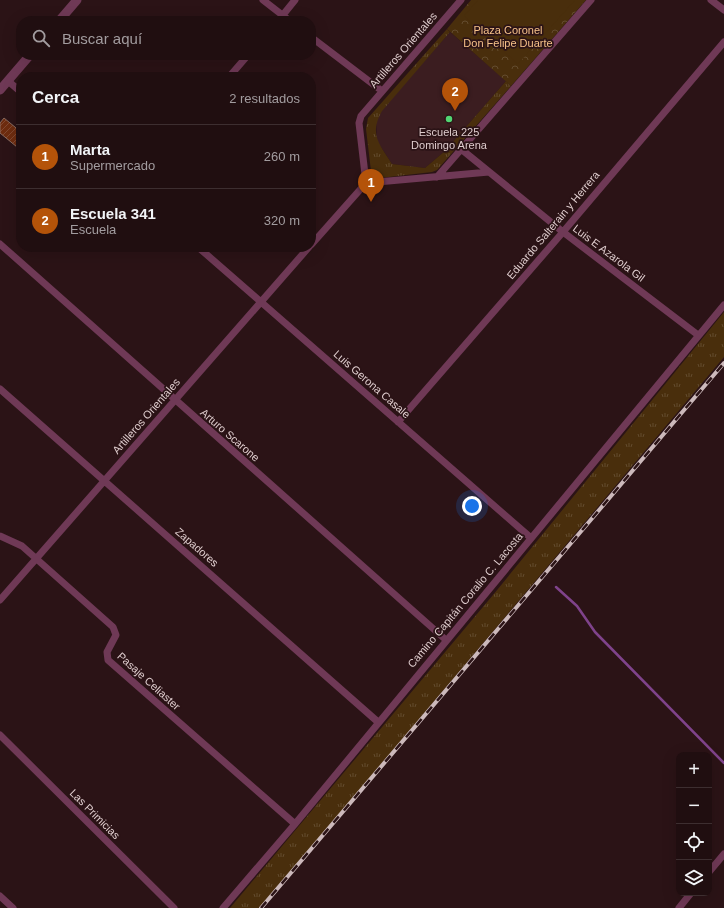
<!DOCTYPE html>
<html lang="es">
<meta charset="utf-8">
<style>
body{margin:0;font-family:Arial,sans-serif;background:#281719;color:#f1f3f6}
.controls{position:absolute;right:12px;bottom:12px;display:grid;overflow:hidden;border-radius:8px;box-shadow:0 4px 16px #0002}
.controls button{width:36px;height:36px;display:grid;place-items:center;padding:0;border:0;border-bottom:1px solid #3d2e30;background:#200e10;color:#f1f3f6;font:20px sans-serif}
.you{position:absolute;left:472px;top:506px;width:14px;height:14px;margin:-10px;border:3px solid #fff;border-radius:50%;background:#1a73e8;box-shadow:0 0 0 6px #1a73e833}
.badge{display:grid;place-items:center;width:26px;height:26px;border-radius:50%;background:#b45309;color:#fff;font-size:13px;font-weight:700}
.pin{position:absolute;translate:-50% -33px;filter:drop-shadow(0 1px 2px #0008)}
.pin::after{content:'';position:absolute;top:21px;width:14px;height:12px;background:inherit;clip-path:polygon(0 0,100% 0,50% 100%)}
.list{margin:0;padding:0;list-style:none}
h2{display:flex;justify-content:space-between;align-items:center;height:52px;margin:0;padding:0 16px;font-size:17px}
h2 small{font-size:13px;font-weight:400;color:#a29c9f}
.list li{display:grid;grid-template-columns:26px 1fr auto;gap:12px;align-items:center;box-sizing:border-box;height:64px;padding:0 16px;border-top:1px solid #3d2e30}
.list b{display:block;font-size:15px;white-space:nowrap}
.list p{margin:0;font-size:13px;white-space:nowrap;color:#a29c9f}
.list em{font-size:13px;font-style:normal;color:#a29c9f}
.icon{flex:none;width:22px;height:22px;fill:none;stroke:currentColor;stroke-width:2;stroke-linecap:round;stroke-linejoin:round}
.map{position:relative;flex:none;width:724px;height:908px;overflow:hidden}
.search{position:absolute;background:#200e10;box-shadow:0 4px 16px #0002;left:16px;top:16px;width:300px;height:44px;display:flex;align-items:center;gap:10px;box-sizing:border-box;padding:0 14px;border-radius:16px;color:#a29c9f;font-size:15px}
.panel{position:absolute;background:#200e10;box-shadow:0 4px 16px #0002;left:16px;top:72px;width:300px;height:180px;border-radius:16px}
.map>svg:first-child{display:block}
.built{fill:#3b1d20}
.grass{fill:url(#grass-tufts)}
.park{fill:url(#park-crowns)}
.pitch{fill:#492e0c}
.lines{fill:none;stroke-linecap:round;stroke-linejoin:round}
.stream{stroke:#7f438b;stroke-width:2.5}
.building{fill:url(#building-hatch);stroke:#876b61}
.minor{stroke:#6f3956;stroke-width:7}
.tertiary{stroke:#6f3956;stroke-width:9}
.rail-casing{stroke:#ccb9bb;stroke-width:4}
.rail{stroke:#2b1316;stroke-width:2.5;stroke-dasharray:8;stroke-linecap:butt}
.poi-dot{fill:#52d673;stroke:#2b1316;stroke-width:1.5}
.labels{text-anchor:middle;stroke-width:3.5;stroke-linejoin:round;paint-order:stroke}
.park-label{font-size:11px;fill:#f6c189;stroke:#2b1316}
.street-label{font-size:11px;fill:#dfcdce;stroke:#2b1316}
.poi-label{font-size:11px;fill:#dfcdce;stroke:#2b1316}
</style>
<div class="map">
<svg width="724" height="908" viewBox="0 0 724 908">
<defs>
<pattern id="grass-tufts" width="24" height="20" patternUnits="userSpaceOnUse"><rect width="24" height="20" fill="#492e0c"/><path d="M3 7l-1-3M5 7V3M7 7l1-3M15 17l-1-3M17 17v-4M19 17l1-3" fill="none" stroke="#634b2e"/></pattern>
<pattern id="park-crowns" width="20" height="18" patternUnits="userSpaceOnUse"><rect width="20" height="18" fill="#492e0c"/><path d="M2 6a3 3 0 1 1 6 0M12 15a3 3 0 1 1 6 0" fill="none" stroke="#634b2e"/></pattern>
<pattern id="building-hatch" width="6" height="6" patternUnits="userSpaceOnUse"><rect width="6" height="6" fill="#6e2c0f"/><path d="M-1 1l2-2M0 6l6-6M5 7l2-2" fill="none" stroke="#824931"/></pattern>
</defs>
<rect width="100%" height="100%" fill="#2b1316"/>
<!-- built -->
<path class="built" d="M 450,32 L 506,81 L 445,151 L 425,168 L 392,164 L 377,141 L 376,120 L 381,111 Z"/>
<!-- grass -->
<path class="grass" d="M 447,29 L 450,32 L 382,111 C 369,134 379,144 392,164 L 425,168 L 445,151 L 506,81 L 511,86 L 437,170 L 432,172 L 380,178 L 374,176 L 371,171 L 366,129 L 368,118 Z
M 724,312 L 724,357 L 260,908 L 230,908 L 493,595 Z"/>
<!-- park -->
<path class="park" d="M 471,0 L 586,0 L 511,86 L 447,29 Z"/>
<!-- pitch -->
<path class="pitch" d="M 478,0 L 575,0 L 518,64 L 464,16 Z"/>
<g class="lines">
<!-- stream -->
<path class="stream" d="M 556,587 L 577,606 L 595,632 L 724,763"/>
</g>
<!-- building -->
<path class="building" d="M 4,118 L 21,132 L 21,142 L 17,147 L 0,133 L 0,123 Z"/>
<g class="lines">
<!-- minor -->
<path class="minor" d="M 263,0 L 290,21
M 461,0 L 361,116 L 359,123 L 366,183 L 489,172
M 711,0 L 724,10
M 278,21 L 295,0
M 311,37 L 382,91
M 229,77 L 248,55
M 8,81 L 21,92
M 461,149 L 563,232 L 698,335
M 437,177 L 591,0
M 0,244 L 446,640
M 311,245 L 366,183
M 198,247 L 531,538
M 0,389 L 378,722
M 398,422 L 563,232 L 724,42
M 0,536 L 22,546 L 113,627 L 116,635 L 107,652 L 108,660 L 295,824
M 0,600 L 309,247
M 0,735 L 174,908
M 709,872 L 724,854
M 0,896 L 13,908
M 223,908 L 295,824 L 724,305
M 679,908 L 691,893"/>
<!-- tertiary -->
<path class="tertiary" d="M 59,21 L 77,0
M 0,90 L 30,55"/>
<defs>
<path id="rail" d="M 261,908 L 724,363"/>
</defs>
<!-- rail casing -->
<use href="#rail" class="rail-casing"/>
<!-- rail -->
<use href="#rail" class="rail"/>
</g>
<!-- markers -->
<circle class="poi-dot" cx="449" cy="119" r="4"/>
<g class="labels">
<!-- park labels -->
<g class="park-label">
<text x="508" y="34">Plaza Coronel<tspan x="508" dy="13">Don Felipe Duarte</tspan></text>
</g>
<!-- street labels -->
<g class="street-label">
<text transform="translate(403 50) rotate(-49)" y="4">Artilleros Orientales</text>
<text transform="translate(553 225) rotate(-50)" y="4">Eduardo Salterain y Herrera</text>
<text transform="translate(609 253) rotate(37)" y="4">Luis E Azarola Gil</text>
<text transform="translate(372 384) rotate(41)" y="4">Luis Gerona Casale</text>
<text transform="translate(146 416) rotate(-49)" y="4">Artilleros Orientales</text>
<text transform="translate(230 435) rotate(41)" y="4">Arturo Scarone</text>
<text transform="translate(197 547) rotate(41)" y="4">Zapadores</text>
<text transform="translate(465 600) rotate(-50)" y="4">Camino Capitán Coralio C. Lacosta</text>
<text transform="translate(149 681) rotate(42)" y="4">Pasaje Celiaster</text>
<text transform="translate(95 814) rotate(45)" y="4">Las Primicias</text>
</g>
<!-- poi labels -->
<g class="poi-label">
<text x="449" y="136">Escuela 225<tspan x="449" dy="13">Domingo Arena</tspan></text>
</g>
</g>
</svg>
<div class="controls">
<button>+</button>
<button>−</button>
<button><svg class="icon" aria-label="locate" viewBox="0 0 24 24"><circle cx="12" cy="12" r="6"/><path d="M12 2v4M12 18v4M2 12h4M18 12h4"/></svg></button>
<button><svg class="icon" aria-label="layers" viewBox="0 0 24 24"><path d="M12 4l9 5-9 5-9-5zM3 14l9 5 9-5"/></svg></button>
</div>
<div class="you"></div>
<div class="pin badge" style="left:371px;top:202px">1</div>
<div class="pin badge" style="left:455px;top:111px">2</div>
<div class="search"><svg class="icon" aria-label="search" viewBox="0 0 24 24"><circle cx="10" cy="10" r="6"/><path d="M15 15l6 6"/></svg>Buscar aquí</div>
<section class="panel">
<h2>Cerca<small>2 resultados</small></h2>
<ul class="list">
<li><span class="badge">1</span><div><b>Marta</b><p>Supermercado</p></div><em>260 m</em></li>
<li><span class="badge">2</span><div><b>Escuela 341</b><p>Escuela</p></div><em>320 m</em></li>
</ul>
</section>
</div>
